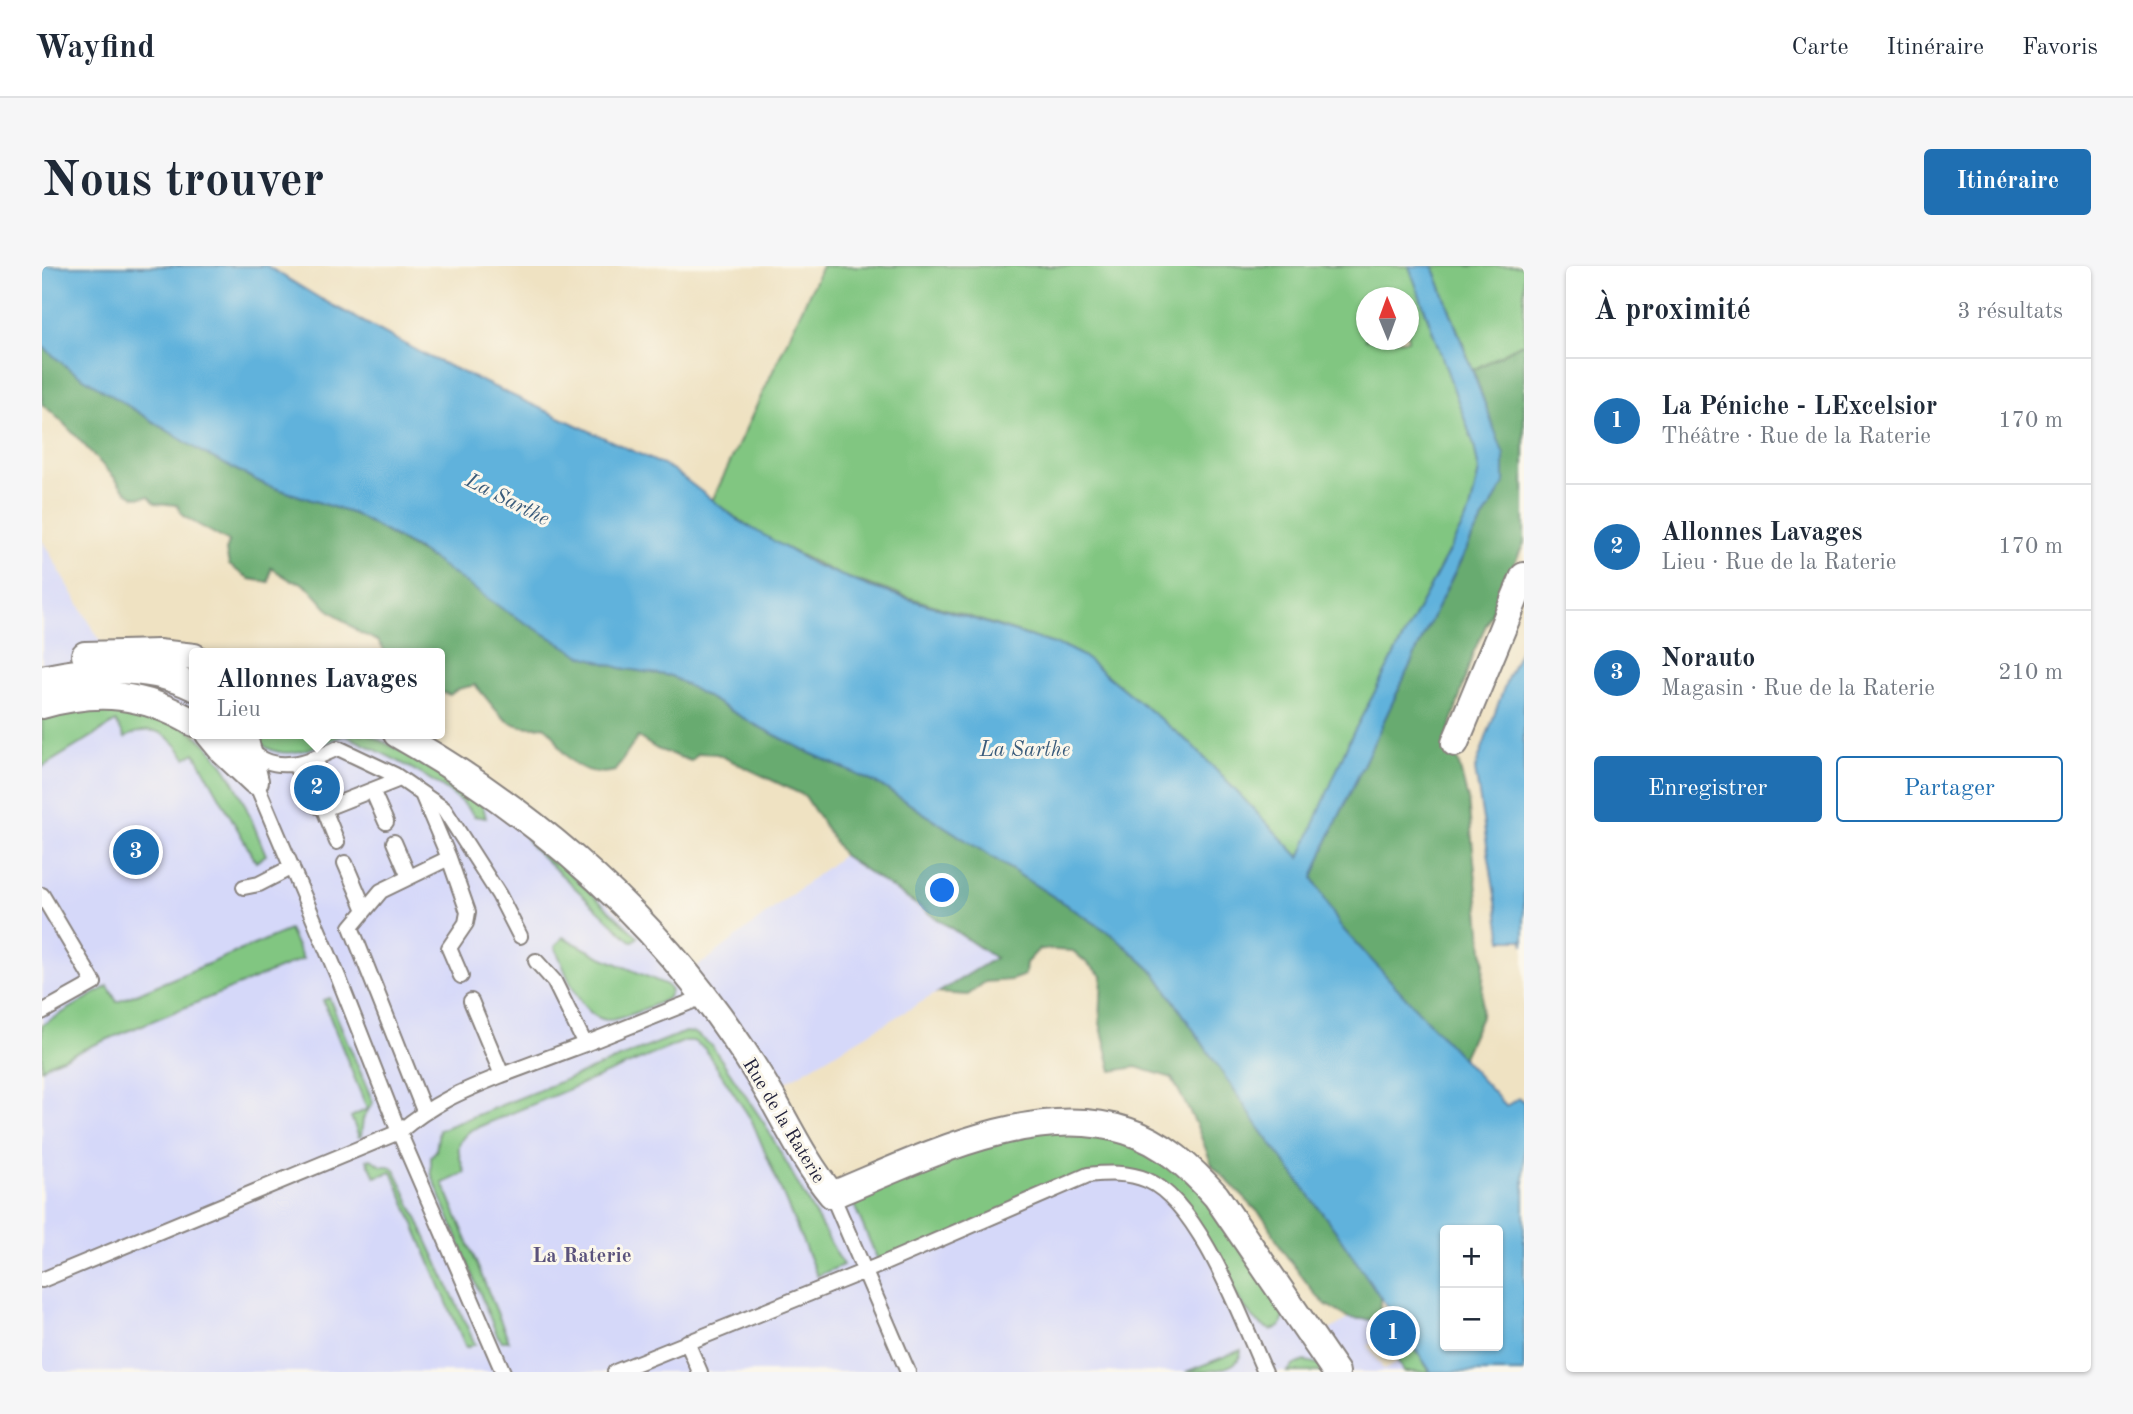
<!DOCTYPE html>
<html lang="fr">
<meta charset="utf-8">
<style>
body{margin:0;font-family:"Old Standard TT",serif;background:#f6f6f7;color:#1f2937}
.controls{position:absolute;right:21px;bottom:21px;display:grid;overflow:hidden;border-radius:7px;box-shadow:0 2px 5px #0004}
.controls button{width:63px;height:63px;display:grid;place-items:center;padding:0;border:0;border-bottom:2px solid #e0e1e3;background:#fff;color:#1f2937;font:35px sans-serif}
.compass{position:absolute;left:1314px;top:21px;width:63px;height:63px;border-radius:50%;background:#fff;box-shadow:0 2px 5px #0004;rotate:359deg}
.you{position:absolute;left:901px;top:625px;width:24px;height:24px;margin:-18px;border:5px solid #fff;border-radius:50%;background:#1a73e8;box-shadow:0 0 0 10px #1a73e833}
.badge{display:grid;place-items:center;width:46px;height:46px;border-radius:50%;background:#1f6fb2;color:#fff;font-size:23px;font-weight:700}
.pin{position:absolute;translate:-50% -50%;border:4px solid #fff;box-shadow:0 2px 7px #0006}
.popup{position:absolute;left:147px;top:382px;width:256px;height:91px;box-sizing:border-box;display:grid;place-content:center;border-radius:7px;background:#fff;filter:drop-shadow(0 2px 5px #0005);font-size:23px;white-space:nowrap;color:#747a83}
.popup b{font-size:26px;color:#1f2937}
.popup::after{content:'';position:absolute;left:50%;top:100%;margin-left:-14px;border:14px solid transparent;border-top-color:#fff}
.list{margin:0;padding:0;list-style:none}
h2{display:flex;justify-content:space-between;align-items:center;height:91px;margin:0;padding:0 28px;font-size:30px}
h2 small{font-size:23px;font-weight:400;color:#747a83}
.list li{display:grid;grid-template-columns:46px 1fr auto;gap:21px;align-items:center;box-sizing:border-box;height:126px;padding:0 28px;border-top:2px solid #e0e1e3}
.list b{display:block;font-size:26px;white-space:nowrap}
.list p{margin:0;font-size:23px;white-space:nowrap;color:#747a83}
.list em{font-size:23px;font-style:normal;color:#747a83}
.actions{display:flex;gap:14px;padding:21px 28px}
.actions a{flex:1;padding:16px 0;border:2px solid #1f6fb2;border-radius:7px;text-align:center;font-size:24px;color:#1f6fb2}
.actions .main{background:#1f6fb2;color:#fff}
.map{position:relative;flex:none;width:1482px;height:1106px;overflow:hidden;border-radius:7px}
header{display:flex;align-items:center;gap:42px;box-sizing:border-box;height:98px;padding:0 35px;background:#fff;border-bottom:2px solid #e0e1e3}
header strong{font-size:33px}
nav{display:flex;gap:38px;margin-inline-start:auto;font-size:24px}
.intro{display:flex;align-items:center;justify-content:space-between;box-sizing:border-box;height:168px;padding:0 42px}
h1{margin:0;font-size:49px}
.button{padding:18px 32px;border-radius:7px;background:#1f6fb2;color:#fff;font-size:24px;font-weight:700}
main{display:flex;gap:42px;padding:0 42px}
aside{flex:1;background:#fff;border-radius:7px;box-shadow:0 2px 5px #0004}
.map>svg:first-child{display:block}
.built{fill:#d5d8f9}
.green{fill:#81c681;stroke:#52745e;stroke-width:2;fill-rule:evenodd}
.forest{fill:#68ab6f;stroke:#456655;stroke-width:2}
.water{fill:#61b2dc;stroke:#426a8c;stroke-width:2;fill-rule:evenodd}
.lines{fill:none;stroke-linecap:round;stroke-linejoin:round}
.lane-casing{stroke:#88827e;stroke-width:18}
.street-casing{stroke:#88827e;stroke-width:30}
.lane{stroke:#fff;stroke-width:14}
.street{stroke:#fff;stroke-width:26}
.labels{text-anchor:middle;stroke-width:6;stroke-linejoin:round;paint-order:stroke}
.street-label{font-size:19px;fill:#22223b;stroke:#fbf7ec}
.water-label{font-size:21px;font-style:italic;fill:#3b5c7b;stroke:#fbf7ec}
.neighbourhood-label{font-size:21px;font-weight:bold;fill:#5a527c;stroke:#fbf7ec}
</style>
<header>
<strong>Wayfind</strong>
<nav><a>Carte</a><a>Itinéraire</a><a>Favoris</a></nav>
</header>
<div class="intro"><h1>Nous trouver</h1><a class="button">Itinéraire</a></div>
<main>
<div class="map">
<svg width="1482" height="1106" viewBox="0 0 1482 1106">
<rect width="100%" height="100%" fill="#fbf7ec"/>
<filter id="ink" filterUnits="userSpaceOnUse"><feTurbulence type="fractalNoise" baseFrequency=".0143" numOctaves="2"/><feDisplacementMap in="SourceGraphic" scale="14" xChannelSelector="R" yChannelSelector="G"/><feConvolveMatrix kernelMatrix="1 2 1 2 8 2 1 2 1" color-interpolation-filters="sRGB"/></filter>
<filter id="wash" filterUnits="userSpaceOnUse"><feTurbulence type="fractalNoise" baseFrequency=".00686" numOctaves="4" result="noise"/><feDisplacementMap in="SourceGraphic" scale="28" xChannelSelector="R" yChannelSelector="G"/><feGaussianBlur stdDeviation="1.57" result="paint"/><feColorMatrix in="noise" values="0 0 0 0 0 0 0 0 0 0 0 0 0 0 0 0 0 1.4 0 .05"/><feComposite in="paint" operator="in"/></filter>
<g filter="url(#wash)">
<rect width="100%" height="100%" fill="#efe2c2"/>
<!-- built -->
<path class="built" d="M 0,274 L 65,387 L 152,391 L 152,468 L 355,468 L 411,499 L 644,707 L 665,694 L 801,589 L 954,692 L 727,826 L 790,929 L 1060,858 L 1272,1074 L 1307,1052 L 1331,1054 L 1334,1058 L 1327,1063 L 1335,1074 L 1326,1080 L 1342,1104 L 1356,1096 L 1362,1106 L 0,1106 Z"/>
<!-- green -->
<path class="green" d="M 780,0 L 1367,0 L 1432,179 L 1437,205 L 1428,245 L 1307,475 L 1259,593 L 1150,479 L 1041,390 L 1025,382 L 800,310 L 724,272 L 670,235 ZM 1324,32 L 1366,32 L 1366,74 L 1324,74 Z
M 1391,0 L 1482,0 L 1482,77 L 1431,104 Z
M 76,442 C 99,447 135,454 153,468 C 191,499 206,546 224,589 L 214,596 L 153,487 L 144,492 C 127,467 111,456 83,472 L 74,456 L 0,501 L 0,452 L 44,443 Z
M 208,468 L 326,468 L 388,500 L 441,540 L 444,552 L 432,550 C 411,519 338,486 303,469 C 267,482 239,502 208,468 Z
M 481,567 L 520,600 L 596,671 L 590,676 L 490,581 Z
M 247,664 L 261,693 L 8,797 L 0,803 L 0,759 L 66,720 L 75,736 Z
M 521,671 L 557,690 L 625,719 L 629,725 L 625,733 C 609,740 591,749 574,753 C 540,762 524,705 513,681 Z
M 287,732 L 331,836 L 321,853 L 319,870 L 317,871 L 309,851 L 325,843 L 281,734 Z
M 643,766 L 653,767 L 670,780 L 722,857 L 801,999 L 775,1010 L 710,855 L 662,782 L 651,775 L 643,775 L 429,864 C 411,877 416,888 423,907 L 401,917 L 467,1075 L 460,1075 L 455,1069 L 389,907 L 389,890 L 394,885 L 397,864 Z
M 1030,855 L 1135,892 L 1243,1049 L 1238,1061 L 1229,1064 C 1199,1053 1183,1002 1165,979 C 1147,956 1125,936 1106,915 L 1046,909 L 838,999 L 805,923 Z
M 329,893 L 340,900 L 347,900 L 353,904 L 433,1078 L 424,1082 L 350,906 L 333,911 L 325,894 Z
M 1368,1075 L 1388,1106 L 1362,1106 L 1350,1086 Z
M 1199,1084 C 1200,1106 1160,1106 1144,1106 Z
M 1263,1095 L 1273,1097 L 1291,1106 L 1245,1106 L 1252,1099 Z"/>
<!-- forest -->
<path class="forest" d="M 1482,77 L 1482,277 L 1431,387 L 1403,479 L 1416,495 L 1426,534 L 1442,694 L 1439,751 L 1420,793 L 1298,660 L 1271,612 L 1285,576 L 1393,346 L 1430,272 L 1462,218 L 1461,189 L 1431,104 Z
M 0,80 L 26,102 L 161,187 L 224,219 L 312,248 L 578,402 L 629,410 L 712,458 L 768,487 L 838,519 L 1071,669 L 1114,708 L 1216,860 L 1293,964 L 1338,1030 L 1338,1049 L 1331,1054 L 1307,1052 L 1283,1038 L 1274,1029 L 1240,984 L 1223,953 L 1170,899 L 1154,858 L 1130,812 L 1094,801 L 1070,805 L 1058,757 L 1060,710 L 1031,685 L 997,683 L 984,697 L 983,709 L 969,714 L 943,716 L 926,729 L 896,727 L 953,692 L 801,589 L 763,530 L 675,488 L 657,487 L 649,495 L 615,483 L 596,471 L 573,505 C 554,510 534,503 522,487 C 512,475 517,471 502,460 C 460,466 457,444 433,419 L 416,423 L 408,429 L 398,426 L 398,387 L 344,387 L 336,375 L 318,367 L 285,342 L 269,324 L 258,316 L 250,315 L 229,302 L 227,316 L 207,313 L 187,299 L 184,285 L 187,276 L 141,250 L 135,239 L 113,237 L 107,230 C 102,230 96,232 91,230 C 81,225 79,218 72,211 C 48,187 27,159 0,138 Z"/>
<!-- water -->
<path class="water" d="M 0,0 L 225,0 L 279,33 L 385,90 L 630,203 L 696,254 L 773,299 L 828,321 L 1025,382 L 1041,390 L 1150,479 L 1258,592 L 1307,475 L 1428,245 L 1437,205 L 1432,179 L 1367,0 L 1391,0 L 1462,189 L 1462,218 L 1430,272 L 1393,346 L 1285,576 L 1271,612 L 1298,660 L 1464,840 L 1477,832 L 1482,836 L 1482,1106 L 1389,1106 L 1293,964 L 1216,860 L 1114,708 L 1071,669 L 838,519 L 768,487 L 712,458 L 629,410 L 578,402 L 538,389 L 462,344 L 380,286 L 312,248 L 224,219 L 161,187 L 26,102 L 0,80 ZM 1456,964 L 1456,1080 L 1403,1080 L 1403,964 Z
M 1482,375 L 1482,679 L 1481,674 L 1460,674 L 1433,503 L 1465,413 Z"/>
</g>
<g filter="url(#ink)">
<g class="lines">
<defs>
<path id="lane" d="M 207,482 C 231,511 269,495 296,482 L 353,509 L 402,543 L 457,629 L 478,670
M 273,493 L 280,509
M 253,498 L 261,516
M 213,515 L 297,713 L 357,866 L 461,1106
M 330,524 L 344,556
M 380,528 L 407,592 L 426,646 L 424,657 L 407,682 L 419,710
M 269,536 L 282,543 L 295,576
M 282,543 L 358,513
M 352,576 L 367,611
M 303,597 L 323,644
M 202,621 L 217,618 L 250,601
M 0,629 L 52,717 L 0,746
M 494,695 L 512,715 L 543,778 L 661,731
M 460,809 L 543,778
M 382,845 L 309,661 L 339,625 L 407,592
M 790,929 L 866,1106
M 0,1014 L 357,866 C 391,837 420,825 460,809 L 429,735
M 645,1076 L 658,1106
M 573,1106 L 838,999 L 1046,909 C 1066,907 1086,906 1105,914 C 1158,937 1200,1055 1223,1106"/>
<path id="street" d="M 43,389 L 116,387 L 152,391
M 0,413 C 49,402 106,398 152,421
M 0,439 C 57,423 101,427 152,457
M 167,468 L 181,485 L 213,515
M 199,468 L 204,478 L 213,515
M 355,468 C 480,539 593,633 677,750 C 695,775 713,802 729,830 C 748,864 765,899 790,929 C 876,894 991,834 1085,865 C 1121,876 1150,903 1174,930 L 1294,1106
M 1413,477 L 1482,310"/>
</defs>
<!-- lane casing -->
<use href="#lane" class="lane-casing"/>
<!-- street casing -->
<use href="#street" class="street-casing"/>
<!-- lane -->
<use href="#lane" class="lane"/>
<!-- street -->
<use href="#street" class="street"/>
</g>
</g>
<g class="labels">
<!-- street labels -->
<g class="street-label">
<text transform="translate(743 854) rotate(59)" y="7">Rue de la Raterie</text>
</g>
<!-- water labels -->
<g class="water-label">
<text transform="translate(466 233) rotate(27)" y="7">La Sarthe</text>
<text x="983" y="490">La Sarthe</text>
</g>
<!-- neighbourhood labels -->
<g class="neighbourhood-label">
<text x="540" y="996">La Raterie</text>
</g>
</g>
</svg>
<div class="controls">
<button>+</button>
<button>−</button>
</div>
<svg class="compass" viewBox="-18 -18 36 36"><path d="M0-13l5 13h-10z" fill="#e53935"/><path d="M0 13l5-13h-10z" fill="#747a83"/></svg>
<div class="you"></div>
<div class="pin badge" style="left:1351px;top:1067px">1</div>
<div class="pin badge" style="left:275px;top:522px">2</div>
<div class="popup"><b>Allonnes Lavages</b>Lieu</div>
<div class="pin badge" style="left:94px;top:586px">3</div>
</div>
<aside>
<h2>À proximité<small>3 résultats</small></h2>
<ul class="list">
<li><span class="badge">1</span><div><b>La Péniche - LExcelsior</b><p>Théâtre · Rue de la Raterie</p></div><em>170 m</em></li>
<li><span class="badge">2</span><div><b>Allonnes Lavages</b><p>Lieu · Rue de la Raterie</p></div><em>170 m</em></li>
<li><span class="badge">3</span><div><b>Norauto</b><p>Magasin · Rue de la Raterie</p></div><em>210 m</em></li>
</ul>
<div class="actions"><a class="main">Enregistrer</a><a>Partager</a></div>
</aside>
</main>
